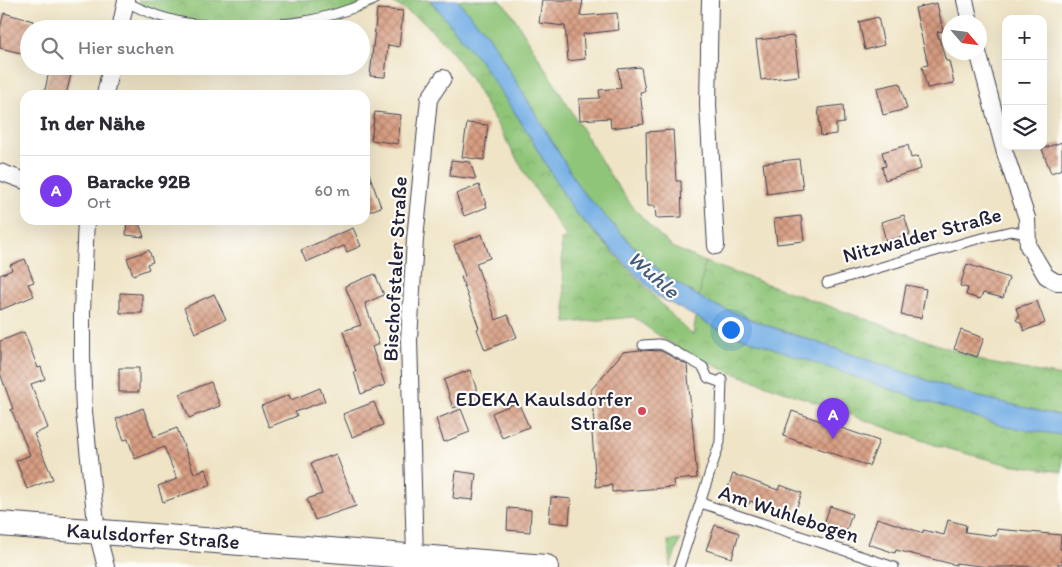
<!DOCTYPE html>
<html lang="de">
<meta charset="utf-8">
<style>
body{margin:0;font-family:Itim,sans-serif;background:#f2f2f3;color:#2b2b33}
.controls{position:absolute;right:15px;top:15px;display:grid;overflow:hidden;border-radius:10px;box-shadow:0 5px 20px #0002}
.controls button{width:45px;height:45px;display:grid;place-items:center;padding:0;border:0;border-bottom:1px solid #e1e1e2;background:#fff;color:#2b2b33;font:25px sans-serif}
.compass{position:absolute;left:942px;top:15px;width:45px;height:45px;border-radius:50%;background:#fff;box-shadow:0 5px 20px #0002;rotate:118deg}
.you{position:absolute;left:730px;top:329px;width:18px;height:18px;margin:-12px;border:4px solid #fff;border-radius:50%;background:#1a73e8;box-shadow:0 0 0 8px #1a73e833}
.badge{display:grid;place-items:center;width:32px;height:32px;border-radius:50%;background:#7c3aed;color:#fff;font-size:16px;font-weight:700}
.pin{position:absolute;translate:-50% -41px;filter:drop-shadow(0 1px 2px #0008)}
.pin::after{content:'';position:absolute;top:26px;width:18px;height:15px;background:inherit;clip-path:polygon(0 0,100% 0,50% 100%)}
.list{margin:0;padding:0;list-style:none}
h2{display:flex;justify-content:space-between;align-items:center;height:65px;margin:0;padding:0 20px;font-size:21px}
h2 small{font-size:16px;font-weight:400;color:#7c7c81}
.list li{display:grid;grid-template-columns:32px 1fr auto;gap:15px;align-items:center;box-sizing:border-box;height:70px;padding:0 20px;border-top:1px solid #e1e1e2}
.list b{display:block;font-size:19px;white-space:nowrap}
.list p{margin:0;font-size:16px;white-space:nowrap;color:#7c7c81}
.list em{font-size:16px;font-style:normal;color:#7c7c81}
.icon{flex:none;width:28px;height:28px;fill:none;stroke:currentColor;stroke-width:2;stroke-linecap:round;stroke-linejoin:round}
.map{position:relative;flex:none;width:1062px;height:567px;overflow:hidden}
.search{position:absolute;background:#fff;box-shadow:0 5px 20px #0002;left:20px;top:20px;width:350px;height:55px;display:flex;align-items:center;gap:12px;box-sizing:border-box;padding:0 18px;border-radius:28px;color:#7c7c81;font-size:19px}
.panel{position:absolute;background:#fff;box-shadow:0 5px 20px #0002;left:20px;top:90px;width:350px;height:135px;border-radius:15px}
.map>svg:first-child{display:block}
.grass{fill:#8fc578;stroke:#58745a}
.park{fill:url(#park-crowns);stroke:#58745a}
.water{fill:#74afe5;stroke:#4b6890}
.building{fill:url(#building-cross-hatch)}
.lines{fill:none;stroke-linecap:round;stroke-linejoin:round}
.service-casing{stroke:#413f50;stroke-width:11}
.minor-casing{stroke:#413f50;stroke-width:18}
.secondary-casing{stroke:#413f50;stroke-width:26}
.service{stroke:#fff;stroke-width:9}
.minor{stroke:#fff;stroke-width:16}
.secondary{stroke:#fff;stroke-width:24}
.poi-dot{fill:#d1495b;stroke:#fdfcf7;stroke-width:2}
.labels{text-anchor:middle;stroke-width:4.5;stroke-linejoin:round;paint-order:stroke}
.street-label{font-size:21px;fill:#22223b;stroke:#fdfcf7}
.poi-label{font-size:21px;fill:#22223b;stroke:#fdfcf7;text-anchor:end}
.water-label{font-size:22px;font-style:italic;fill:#435a7f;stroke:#fdfcf7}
</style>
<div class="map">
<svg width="1062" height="567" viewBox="0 0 1062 567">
<defs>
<pattern id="park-crowns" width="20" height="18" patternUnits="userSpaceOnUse" patternTransform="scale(1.25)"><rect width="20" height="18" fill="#8fc578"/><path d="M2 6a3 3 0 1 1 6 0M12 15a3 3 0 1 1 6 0" fill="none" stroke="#7ba969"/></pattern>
<pattern id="building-cross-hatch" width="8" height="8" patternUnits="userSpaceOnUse" patternTransform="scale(1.25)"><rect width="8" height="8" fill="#d89e82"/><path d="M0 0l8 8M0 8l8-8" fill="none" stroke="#af806c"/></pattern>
</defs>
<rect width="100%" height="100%" fill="#fdfcf7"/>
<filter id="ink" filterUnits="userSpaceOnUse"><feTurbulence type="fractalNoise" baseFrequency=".02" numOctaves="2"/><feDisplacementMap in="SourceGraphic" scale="10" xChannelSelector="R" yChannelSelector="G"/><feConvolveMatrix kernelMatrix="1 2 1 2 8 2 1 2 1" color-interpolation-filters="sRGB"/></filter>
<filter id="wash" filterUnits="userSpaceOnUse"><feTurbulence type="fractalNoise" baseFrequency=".0096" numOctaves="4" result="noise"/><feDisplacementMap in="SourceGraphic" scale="20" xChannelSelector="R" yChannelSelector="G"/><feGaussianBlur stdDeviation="1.12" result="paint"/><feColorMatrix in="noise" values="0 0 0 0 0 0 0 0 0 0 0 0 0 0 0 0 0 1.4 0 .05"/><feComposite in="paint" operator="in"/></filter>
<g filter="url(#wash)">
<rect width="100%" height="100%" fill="#efe4c6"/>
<!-- grass -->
<path class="grass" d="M 457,0 L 500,0 L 511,12 L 611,177 L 630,203 L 648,224 L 672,247 L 705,262 L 711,304 L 664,275 L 630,243 L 581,190 L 489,36 Z
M 680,540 L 670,567 L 668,541 Z"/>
<!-- park -->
<path class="park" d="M 139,0 L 430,0 L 480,61 L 521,122 L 573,210 L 686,330 L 693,335 L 705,262 L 989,363 L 1062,376 L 1062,415 L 1056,415 L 971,395 L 760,323 L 712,304 L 716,328 L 1006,426 L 1062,435 L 1062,472 L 1002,463 L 938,446 L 733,373 C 694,358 668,344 634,317 L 566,323 L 561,240 L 567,238 L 526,175 L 474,84 L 453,53 L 424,22 L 389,0 L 327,29 L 180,29 L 143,15 L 143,6 L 138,3 Z"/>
<!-- water -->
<path class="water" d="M 430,0 L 457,0 L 489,36 L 581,190 L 630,243 L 664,275 L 711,304 L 760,323 L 971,395 L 1056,415 L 1062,415 L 1062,435 L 1006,427 L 901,393 L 716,328 L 657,296 L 573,210 L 521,122 L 480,61 Z"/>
<g id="blocks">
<!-- building -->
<path class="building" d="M 542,0 L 583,0 L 580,16 L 617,13 L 619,30 L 583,34 L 585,59 L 568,61 L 565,26 L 539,23 Z
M 937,3 L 943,31 L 937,32 L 946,61 L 949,61 L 954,83 L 927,88 L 922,66 L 928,65 L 915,8 Z
M 377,9 L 403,11 L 399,47 L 388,45 L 385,77 L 370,76 Z
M 4,13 L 33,21 L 31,29 L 29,29 L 29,38 L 25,54 L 0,48 L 0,28 Z
M 878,17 L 884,45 L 865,50 L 859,22 Z
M 794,36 L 799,76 L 761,80 L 756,40 Z
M 50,66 L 73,66 L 66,95 L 44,95 Z
M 641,67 L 645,91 L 640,92 L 644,124 L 611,128 L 610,118 L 580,120 L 579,99 L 600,98 L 599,90 L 621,88 L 618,69 Z
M 900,83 L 907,109 L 883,115 L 877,88 Z
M 843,105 L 844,123 L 836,124 L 836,134 L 821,136 L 818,108 Z
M 375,112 L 401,115 L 398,144 L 371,140 Z
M 467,123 L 488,125 L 484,160 L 462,157 Z
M 673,130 L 676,181 L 681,181 L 682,217 L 656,218 L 655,206 L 648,206 L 646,132 Z
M 1062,142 L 1062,169 L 1051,173 L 1042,149 Z
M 908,145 L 911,158 L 918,156 L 921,169 L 885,180 L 882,167 L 886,166 L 882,152 Z
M 799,159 L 803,189 L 767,194 L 763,163 Z
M 451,160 L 470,162 L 476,179 L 450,176 Z
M 365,168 L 367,168 L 381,207 L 365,213 Z
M 479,185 L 487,207 L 464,216 L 456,194 Z
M 904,215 L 910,234 L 886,241 L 881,222 Z
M 801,216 L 804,241 L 777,244 L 774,219 Z
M 127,220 L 138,220 L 144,237 L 126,235 Z
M 353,228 L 361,246 L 347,252 L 344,246 L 306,262 L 301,250 Z
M 482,234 L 490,258 L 476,263 L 496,320 L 508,315 L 517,337 L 485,350 L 477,329 L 479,328 L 461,277 L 465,276 L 454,245 Z
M 149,250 L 153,262 L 147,264 L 149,269 L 133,275 L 127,258 Z
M 25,259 L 34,282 L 28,284 L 34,296 L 0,310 L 0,275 L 12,270 L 10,265 Z
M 967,264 L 1009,278 L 1003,298 L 983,293 L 980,299 L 966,295 L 968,288 L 960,286 Z
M 375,274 L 384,295 L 365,303 L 379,344 L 372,347 L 385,385 L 361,394 L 354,372 L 356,372 L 343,331 L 361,325 L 345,286 Z
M 906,285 L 926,289 L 921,318 L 901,315 Z
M 120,293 L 142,294 L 142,313 L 120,313 Z
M 214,294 L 226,319 L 195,333 L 184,308 Z
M 1037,301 L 1045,323 L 1024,331 L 1021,323 L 1016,320 L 1019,316 L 1016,308 Z
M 961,330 L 984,338 L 977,357 L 954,349 Z
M 24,332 L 38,368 L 41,367 L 45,379 L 31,384 L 48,428 L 34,434 L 53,479 L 27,489 L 16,461 L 30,455 L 11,409 L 13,409 L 0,373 L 0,341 Z
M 640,350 L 661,351 L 687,365 L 697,478 L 673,480 L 674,487 L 612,492 L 612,485 L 596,487 L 592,433 L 595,433 L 591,390 L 623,352 Z
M 119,368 L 139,368 L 139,392 L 119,392 Z
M 470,370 L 480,399 L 453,408 L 444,380 Z
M 211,382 L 220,406 L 189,418 L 180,394 Z
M 320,388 L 325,401 L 295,412 L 297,416 L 269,427 L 261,406 L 289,395 L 291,400 Z
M 374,402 L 383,425 L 352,437 L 343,414 Z
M 518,402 L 529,427 L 502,438 L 492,413 Z
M 143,408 L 154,437 L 177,428 L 194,473 L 206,469 L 211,485 L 163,502 L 158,486 L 177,479 L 164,447 L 135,459 L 128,439 L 124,440 L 116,419 Z
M 461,409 L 470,432 L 444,442 L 436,419 Z
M 792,411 L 879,441 L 869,466 L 783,436 Z
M 336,454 L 356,506 L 315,520 L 307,499 L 322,494 L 311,463 Z
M 456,471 L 476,474 L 473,500 L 453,498 Z
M 733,474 L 778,490 L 780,485 L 802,493 L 793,517 L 750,501 L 749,504 L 725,496 Z
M 551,497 L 571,499 L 569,524 L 549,522 Z
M 830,506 L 852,514 L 844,538 L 822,530 Z
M 508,508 L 531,510 L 530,532 L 507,530 Z
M 877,518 L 923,533 L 923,530 L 944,535 L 948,520 L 966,525 L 965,532 L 996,536 L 997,529 L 1061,535 L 1060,549 L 1062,549 L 1062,564 L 1058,564 L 1058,567 L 1014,566 L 1014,567 L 988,567 L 956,563 L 956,565 L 896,550 L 895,553 L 868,544 Z
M 715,525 L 739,533 L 732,558 L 706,550 Z"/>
</g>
</g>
<g filter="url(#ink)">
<use href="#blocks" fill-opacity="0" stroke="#413f50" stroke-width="1"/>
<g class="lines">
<defs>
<path id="service" d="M 124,1 C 145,12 170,21 193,24 C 206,26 219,25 232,25 C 288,26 321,22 374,0
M 827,283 L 970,241 L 1011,231 L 1028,234
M 643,345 L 658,344 L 663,345 L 703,367 L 708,378 L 722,383
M 701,503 L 894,567
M 679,567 L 720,442 L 722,379"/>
<path id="minor" d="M 710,0 L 708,105 L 716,246
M 965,0 L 970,22
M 120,29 L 126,0
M 978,52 L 1005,153 L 1027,218 L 1028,246 L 1046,276 L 1056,282 L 1062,282
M 105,95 L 111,66
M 0,172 L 25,181
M 86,220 L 82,312 L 82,357 L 84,412 L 97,532 L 106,567
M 415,556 L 409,340 L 415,239 L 429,99 L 443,78"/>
<path id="secondary" d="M 0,524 L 546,567"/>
</defs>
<!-- service casing -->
<use href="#service" class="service-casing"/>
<!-- minor casing -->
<use href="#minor" class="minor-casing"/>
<!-- secondary casing -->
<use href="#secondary" class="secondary-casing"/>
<!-- service -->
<use href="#service" class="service"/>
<!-- minor -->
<use href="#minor" class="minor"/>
<!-- secondary -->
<use href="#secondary" class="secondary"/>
</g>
</g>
<!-- markers -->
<circle class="poi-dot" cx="642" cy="411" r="5"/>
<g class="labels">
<!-- street labels -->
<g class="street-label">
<text transform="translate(922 235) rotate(-15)" y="7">Nitzwalder Straße</text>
<text transform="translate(395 269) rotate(-87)" y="7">Bischofstaler Straße</text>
<text transform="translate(789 514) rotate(18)" y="7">Am Wuhlebogen</text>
<text transform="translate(153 536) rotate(4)" y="7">Kaulsdorfer Straße</text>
</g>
<!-- poi labels -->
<g class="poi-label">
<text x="632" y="406">EDEKA Kaulsdorfer<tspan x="632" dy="24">Straße</tspan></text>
</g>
<!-- water labels -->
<g class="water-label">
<text transform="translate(654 274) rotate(41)" y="8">Wuhle</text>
</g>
</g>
</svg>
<div class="controls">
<button>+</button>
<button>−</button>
<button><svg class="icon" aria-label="layers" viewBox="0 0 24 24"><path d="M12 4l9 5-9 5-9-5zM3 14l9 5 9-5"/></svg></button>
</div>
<svg class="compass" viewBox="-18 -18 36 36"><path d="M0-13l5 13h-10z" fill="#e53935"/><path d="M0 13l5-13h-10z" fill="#7c7c81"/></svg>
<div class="you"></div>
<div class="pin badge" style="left:833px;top:439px">A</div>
<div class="search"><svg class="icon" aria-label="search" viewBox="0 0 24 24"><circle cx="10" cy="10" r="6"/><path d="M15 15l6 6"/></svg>Hier suchen</div>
<section class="panel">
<h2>In der Nähe<small></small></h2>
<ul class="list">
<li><span class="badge">A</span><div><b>Baracke 92B</b><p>Ort</p></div><em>60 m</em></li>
</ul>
</section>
</div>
